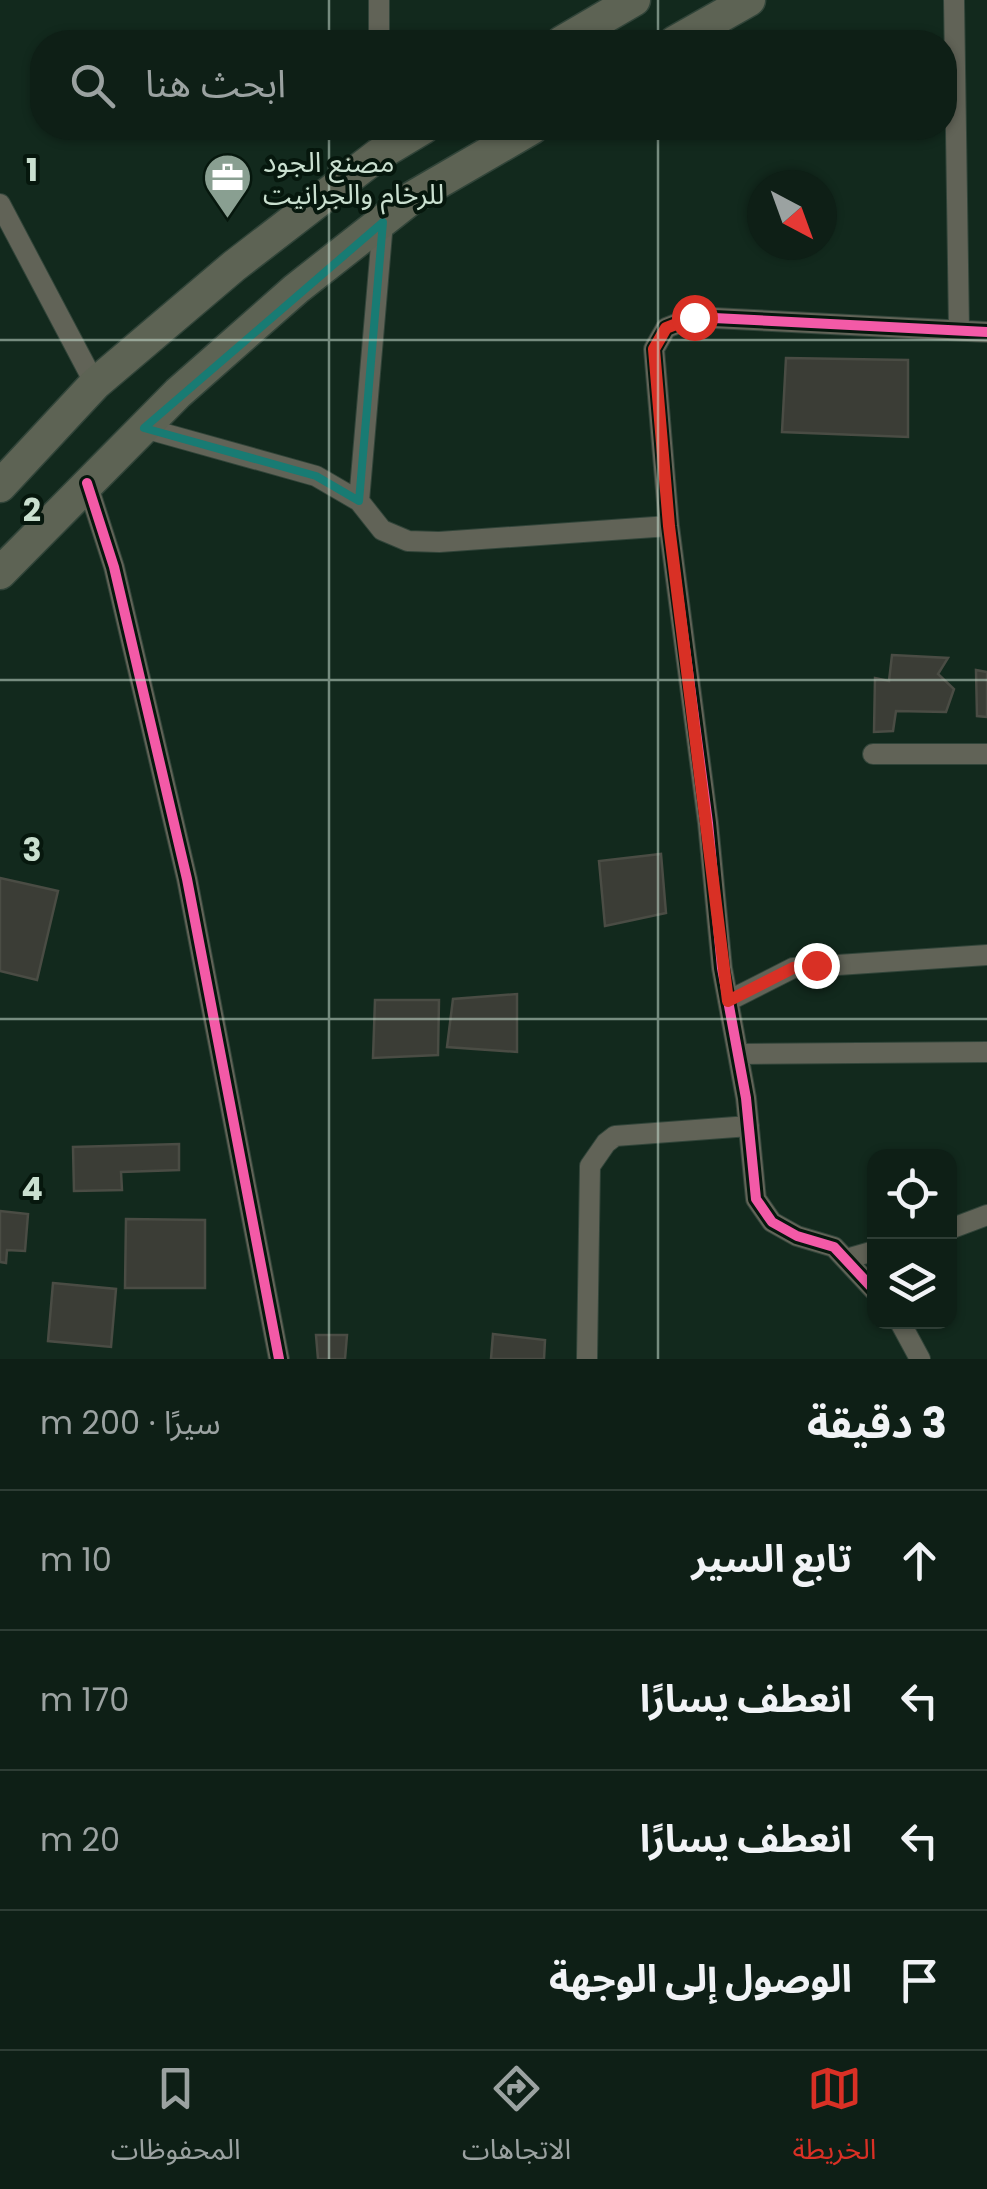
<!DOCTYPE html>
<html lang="ar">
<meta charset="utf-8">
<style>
body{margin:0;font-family:Poppins,"Noto Sans Arabic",sans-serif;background:#1c2c23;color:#f1f3f6;direction:rtl}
.controls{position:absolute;right:30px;bottom:30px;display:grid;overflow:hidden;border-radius:20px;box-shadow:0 2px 8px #0004}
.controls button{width:90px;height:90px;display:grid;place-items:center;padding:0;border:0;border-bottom:2px solid #2e3d35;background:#0e1f16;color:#f1f3f6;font:50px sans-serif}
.compass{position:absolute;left:747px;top:170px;width:90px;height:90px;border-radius:50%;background:#0e1f16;box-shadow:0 2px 8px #0004;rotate:139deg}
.stop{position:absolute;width:30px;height:30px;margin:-22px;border:8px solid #d93025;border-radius:50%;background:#fff}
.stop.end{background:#d93025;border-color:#fff;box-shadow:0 2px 10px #0008}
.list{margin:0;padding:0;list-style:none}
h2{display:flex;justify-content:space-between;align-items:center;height:130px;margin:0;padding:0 40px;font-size:42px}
h2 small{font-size:32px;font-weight:400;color:#9ba2a1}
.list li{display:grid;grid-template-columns:65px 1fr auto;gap:30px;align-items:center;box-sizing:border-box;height:140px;padding:0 40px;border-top:2px solid #2e3d35}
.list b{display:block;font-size:38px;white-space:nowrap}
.list em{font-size:32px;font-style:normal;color:#9ba2a1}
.icon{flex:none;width:55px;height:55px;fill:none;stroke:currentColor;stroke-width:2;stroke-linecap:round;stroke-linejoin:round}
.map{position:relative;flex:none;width:987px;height:1359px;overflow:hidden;direction:ltr}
.search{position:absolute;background:#0e1f16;box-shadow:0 2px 8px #0004;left:30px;right:30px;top:30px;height:110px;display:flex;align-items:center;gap:25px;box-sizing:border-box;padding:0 35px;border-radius:40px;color:#9ba2a1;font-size:38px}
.sheet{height:690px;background:#0e1f16}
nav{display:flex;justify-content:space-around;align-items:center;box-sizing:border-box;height:140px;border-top:2px solid #2e3d35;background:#0e1f16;font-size:28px;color:#9ba2a1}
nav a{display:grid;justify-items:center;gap:5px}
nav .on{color:#d93025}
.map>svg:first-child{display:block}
.building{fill:#3b3d36;stroke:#4a4c44;stroke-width:2.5}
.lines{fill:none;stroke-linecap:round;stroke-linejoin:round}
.minor-casing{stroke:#314439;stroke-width:22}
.primary-casing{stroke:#314439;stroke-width:35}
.minor{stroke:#616357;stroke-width:20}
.primary{stroke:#5d6354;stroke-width:32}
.cycleway-casing{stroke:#06170d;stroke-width:16}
.cycleway{stroke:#f35aa7;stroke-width:10}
.route{stroke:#d93025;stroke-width:12}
.marked{fill:none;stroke:#187b73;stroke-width:8;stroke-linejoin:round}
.grid{fill:none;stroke:#c9dfcf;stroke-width:2.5;stroke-opacity:0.55}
.labels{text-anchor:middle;stroke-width:8;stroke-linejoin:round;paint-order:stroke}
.poi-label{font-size:28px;fill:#c9dfcf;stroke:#06170d;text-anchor:start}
.grid-label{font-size:32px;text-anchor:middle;font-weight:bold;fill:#c9dfcf;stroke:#06170d;stroke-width:8;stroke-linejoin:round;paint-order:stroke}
</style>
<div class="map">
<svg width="987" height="1359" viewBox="0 0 987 1359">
<rect width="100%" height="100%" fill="#12291d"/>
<!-- building -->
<path class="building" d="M 786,358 L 908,360 L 908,437 L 782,432 Z
M 892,655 L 948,658 L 938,674 L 954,689 L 946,712 L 896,711 L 893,731 L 874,732 L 875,678 L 889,681 Z
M 976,670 L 987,672 L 987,717 L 977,716 Z
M 661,854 L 666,913 L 605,926 L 599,861 Z
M 0,878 L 58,891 L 37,980 L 0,971 Z
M 517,994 L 517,1052 L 447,1047 L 453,999 Z
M 375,1000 L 439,1000 L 438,1055 L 373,1058 Z
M 179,1144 L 179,1170 L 121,1172 L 122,1190 L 74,1191 L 73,1147 Z
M 0,1211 L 28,1214 L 25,1251 L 7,1250 L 6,1263 L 0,1262 Z
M 126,1219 L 205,1220 L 205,1288 L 125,1288 Z
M 53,1283 L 116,1289 L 111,1347 L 48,1341 Z
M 493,1334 L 545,1340 L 544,1359 L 491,1359 Z
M 316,1335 L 347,1335 L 345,1359 L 318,1359 Z"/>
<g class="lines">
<defs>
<path id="minor" d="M 954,0 L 959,330
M 379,42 L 379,0
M 0,204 L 95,384
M 144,428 L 316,476 L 359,501 L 382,530 L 408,541 L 439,542 L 669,526
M 87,483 L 114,567 L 187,879 L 279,1359
M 359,501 L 383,222
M 873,754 L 987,754
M 728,1001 L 793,968 L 987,955
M 738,1054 L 987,1052
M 950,1229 L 987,1215
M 846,1259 L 874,1251
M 874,1290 L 834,1247 L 797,1236 L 772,1222 L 756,1199 L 746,1098 L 722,968 L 708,823 L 669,526 L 654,349 L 666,328 L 694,317 L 987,332
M 900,1322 L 920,1359
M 587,1359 L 590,1166 L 606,1143 L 615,1136 L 749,1126"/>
<path id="primary" d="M 562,42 L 634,0
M 675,42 L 749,0
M 0,486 L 95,384 L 234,266 L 378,155 L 423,128
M 0,573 L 178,393 L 296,289 L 413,197 L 532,128"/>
</defs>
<!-- minor casing -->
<use href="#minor" class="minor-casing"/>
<!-- primary casing -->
<use href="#primary" class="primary-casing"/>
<!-- minor -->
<use href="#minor" class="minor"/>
<!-- primary -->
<use href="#primary" class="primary"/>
<defs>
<path id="cycleway" d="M 87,483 L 114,567 L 187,879 L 279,1359
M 874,1290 L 834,1247 L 797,1236 L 772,1222 L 756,1199 L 746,1098 L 722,968 L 708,823 L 669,526 L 654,349 L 666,328 L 694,317 L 987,332"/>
</defs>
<!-- cycleway casing -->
<use href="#cycleway" class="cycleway-casing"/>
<!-- cycleway -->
<use href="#cycleway" class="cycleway"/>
</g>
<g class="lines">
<!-- route -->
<path class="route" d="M 694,317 L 666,328 L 654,349 L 669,526 L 728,1001 L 793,968 L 816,965"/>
</g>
<!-- marked area -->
<path class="marked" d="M 383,222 L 359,501 L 316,476 L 144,428 Z"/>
<!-- grid -->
<path class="grid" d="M 329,0 L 329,42M 658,0 L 658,42M 329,128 L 329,1359M 658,128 L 658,1359M 0,340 L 987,340M 0,680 L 987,680M 0,1019 L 987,1019"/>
<!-- icons -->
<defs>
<symbol id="office-pin" viewBox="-11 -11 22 30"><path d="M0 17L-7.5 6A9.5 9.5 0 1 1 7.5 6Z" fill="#899f91" stroke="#06170d"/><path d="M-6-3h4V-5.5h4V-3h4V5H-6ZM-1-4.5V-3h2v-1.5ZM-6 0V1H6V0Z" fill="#fff"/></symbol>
</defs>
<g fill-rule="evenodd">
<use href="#office-pin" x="200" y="150" width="55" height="75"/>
</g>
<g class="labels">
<!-- poi labels -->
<g class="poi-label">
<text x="263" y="172">مصنع الجود<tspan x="263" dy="32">للرخام والجرانيت</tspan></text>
</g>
</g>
<g class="grid-label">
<text x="32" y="181">1</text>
<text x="32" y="521">2</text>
<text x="32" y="861">3</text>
<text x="32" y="1200">4</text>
</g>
</svg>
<div class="controls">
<button><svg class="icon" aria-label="locate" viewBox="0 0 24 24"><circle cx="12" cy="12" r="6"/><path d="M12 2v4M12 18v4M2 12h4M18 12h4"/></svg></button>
<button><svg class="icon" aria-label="layers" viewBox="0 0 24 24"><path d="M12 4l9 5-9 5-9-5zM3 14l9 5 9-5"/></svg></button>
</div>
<svg class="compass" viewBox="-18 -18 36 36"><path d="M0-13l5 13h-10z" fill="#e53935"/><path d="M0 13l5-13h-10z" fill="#9ba2a1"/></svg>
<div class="stop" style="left:694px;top:317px"></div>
<div class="stop end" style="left:816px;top:965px"></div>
<div class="search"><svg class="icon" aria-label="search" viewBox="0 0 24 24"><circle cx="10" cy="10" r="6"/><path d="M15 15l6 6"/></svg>ابحث هنا</div>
</div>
<section class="sheet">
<h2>3 دقيقة<small>سيرًا · 200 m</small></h2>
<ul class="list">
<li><svg class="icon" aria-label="ahead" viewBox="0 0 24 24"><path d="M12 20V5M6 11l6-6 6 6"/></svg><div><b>تابع السير</b></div><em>10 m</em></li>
<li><svg class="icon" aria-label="left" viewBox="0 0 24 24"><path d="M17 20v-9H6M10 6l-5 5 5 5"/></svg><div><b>انعطف يسارًا</b></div><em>170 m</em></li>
<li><svg class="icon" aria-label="left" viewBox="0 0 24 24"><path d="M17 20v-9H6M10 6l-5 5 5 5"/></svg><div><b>انعطف يسارًا</b></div><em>20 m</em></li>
<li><svg class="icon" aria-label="arrive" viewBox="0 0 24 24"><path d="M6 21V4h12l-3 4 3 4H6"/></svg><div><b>الوصول إلى الوجهة</b></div></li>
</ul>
</section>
<nav>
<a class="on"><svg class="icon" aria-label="map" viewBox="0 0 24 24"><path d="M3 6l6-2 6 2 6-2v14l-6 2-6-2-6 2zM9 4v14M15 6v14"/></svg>الخريطة</a>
<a><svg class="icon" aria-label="directions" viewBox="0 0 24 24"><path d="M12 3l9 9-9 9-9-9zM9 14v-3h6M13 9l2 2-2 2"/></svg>الاتجاهات</a>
<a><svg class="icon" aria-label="saved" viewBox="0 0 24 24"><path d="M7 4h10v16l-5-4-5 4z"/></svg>المحفوظات</a>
</nav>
